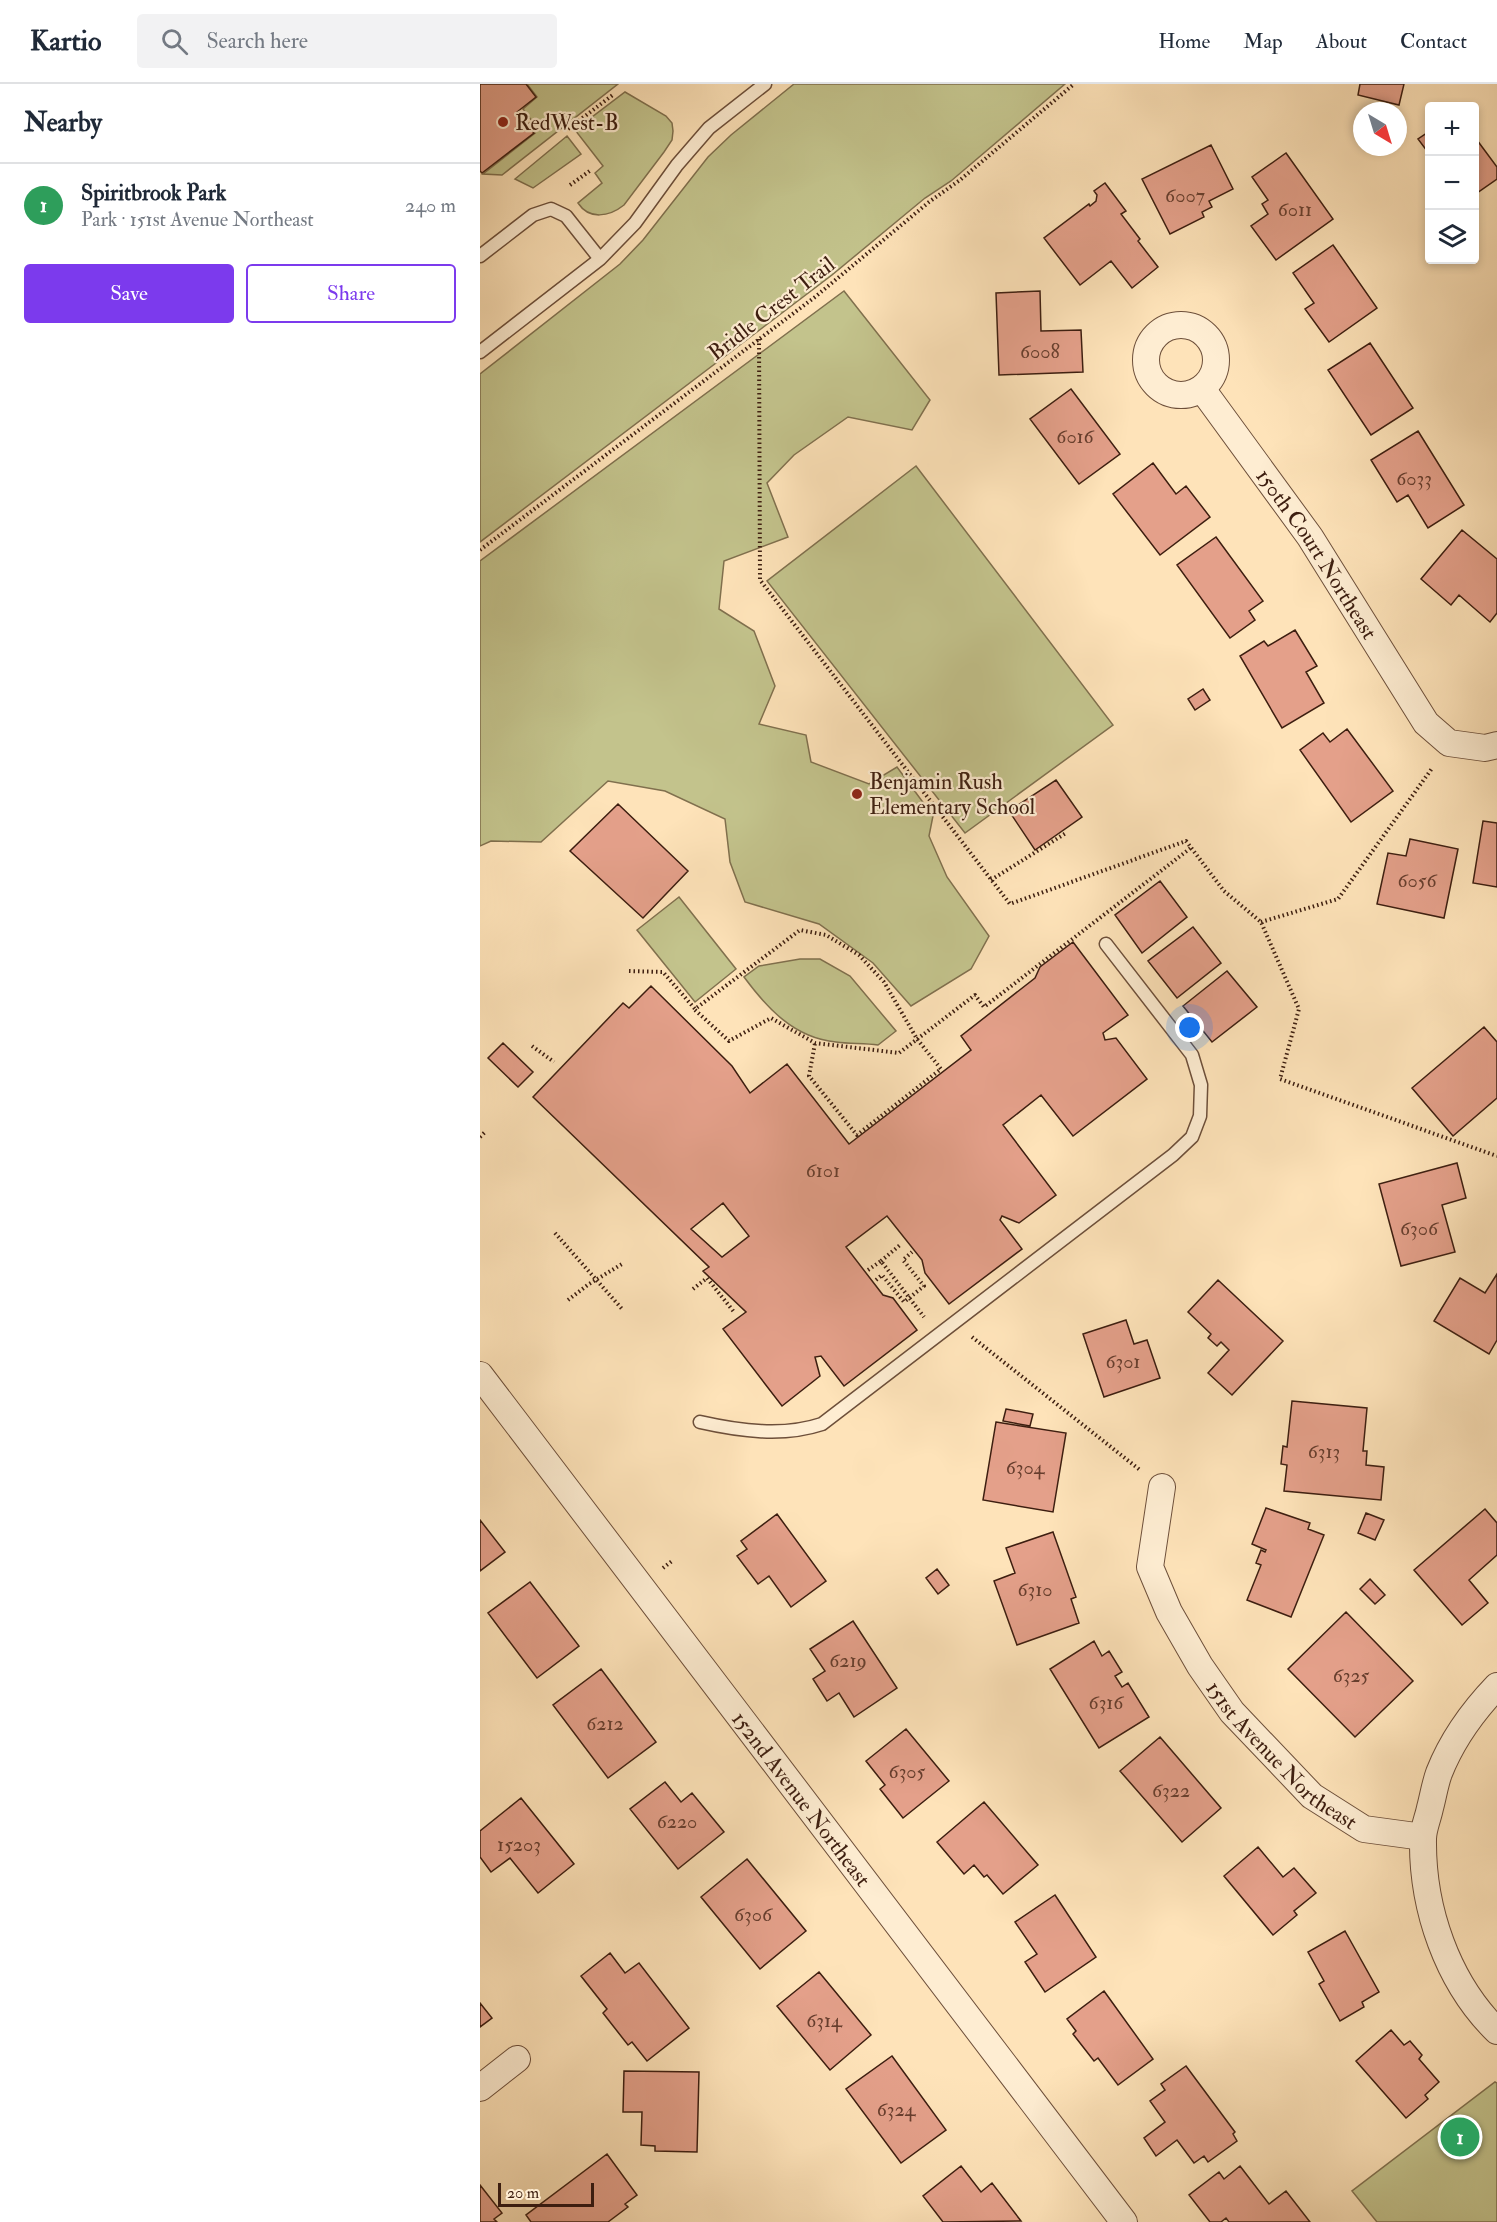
<!DOCTYPE html>
<meta charset="utf-8">
<style>
body{margin:0;font-family:"IM FELL Double Pica",serif;background:#f2f2f3;color:#1f2937}
.controls{position:absolute;right:18px;top:18px;display:grid;overflow:hidden;border-radius:6px;box-shadow:0 3px 9px #0003}
.controls button{width:54px;height:54px;display:grid;place-items:center;padding:0;border:0;border-bottom:2px solid #e0e1e3;background:#fff;color:#1f2937;font:30px sans-serif}
.compass{position:absolute;left:873px;top:18px;width:54px;height:54px;border-radius:50%;background:#fff;box-shadow:0 3px 9px #0003;rotate:142deg}
.scale{position:absolute;left:18px;bottom:15px;width:96px;box-sizing:border-box;padding-left:6px;border:3px solid #3d1e10;border-top:0;font-size:16px;line-height:21px;white-space:nowrap;color:#3d1e10;-webkit-text-stroke:4px #feedd2;paint-order:stroke}
.you{position:absolute;left:710px;top:944px;width:21px;height:21px;margin:-15px;border:4px solid #fff;border-radius:50%;background:#1a73e8;box-shadow:0 0 0 9px #1a73e833}
.badge{display:grid;place-items:center;width:39px;height:39px;border-radius:50%;background:#7c3aed;color:#fff;font-size:20px;font-weight:700}
.pin{position:absolute;translate:-50% -50%;border:3px solid #fff;box-shadow:0 2px 6px #0006}
.list{margin:0;padding:0;list-style:none}
h2{display:flex;justify-content:space-between;align-items:center;height:78px;margin:0;padding:0 24px;font-size:26px}
h2 small{font-size:20px;font-weight:400;color:#747a83}
.list li{display:grid;grid-template-columns:39px 1fr auto;gap:18px;align-items:center;box-sizing:border-box;height:84px;padding:0 24px;border-top:2px solid #e0e1e3}
.list b{display:block;font-size:22px;white-space:nowrap}
.list p{margin:0;font-size:20px;white-space:nowrap;color:#747a83}
.list em{font-size:20px;font-style:normal;color:#747a83}
.actions{display:flex;gap:12px;padding:18px 24px}
.actions a{flex:1;padding:14px 0;border:2px solid #7c3aed;border-radius:6px;text-align:center;font-size:21px;color:#7c3aed}
.actions .main{background:#7c3aed;color:#fff}
.icon{flex:none;width:33px;height:33px;fill:none;stroke:currentColor;stroke-width:2;stroke-linecap:round;stroke-linejoin:round}
.map{position:relative;flex:none;width:1017px;height:2138px;overflow:hidden}
header{display:flex;align-items:center;gap:36px;box-sizing:border-box;height:84px;padding:0 30px;background:#fff;border-bottom:2px solid #e0e1e3}
header strong{font-size:28px}
nav{display:flex;gap:33px;margin-inline-start:auto;font-size:21px}
.search{width:420px;height:54px;background:#f2f2f3;display:flex;align-items:center;gap:15px;box-sizing:border-box;padding:0 21px;border-radius:6px;color:#747a83;font-size:22px}
main{display:flex}
aside{flex:1;background:#fff}
.map>svg:first-child{display:block}
.green{fill:#c3c38c;stroke:#80704e;stroke-width:1.5}
.building{fill:#e4a08a;stroke:#3d1e10;stroke-width:1.5;fill-rule:evenodd}
.lines{fill:none;stroke-linecap:round;stroke-linejoin:round}
.service-casing{stroke:#6d4f3a;stroke-width:15}
.minor-casing{stroke:#6d4f3a;stroke-width:28}
.path{stroke:#3d1e10;stroke-width:4;stroke-dasharray:1.5 3;stroke-linecap:butt}
.service{stroke:#feedd2;stroke-width:12}
.minor{stroke:#feedd2;stroke-width:26}
.poi-dot{fill:#8f2418;stroke:#feedd2;stroke-width:2}
.labels{text-anchor:middle;stroke-width:4.5;stroke-linejoin:round;paint-order:stroke}
.number-label{font-size:20px;fill:#673e2e}
.poi-label{font-size:22px;fill:#3d1e10;stroke:#feedd2;text-anchor:start}
.street-label{font-size:22px;fill:#3d1e10;stroke:#feedd2}
</style>
<header>
<strong>Kartio</strong>
<div class="search"><svg class="icon" aria-label="search" viewBox="0 0 24 24"><circle cx="10" cy="10" r="6"/><path d="M15 15l6 6"/></svg>Search here</div>
<nav><a>Home</a><a>Map</a><a>About</a><a>Contact</a></nav>
</header>
<main>
<aside>
<h2>Nearby<small></small></h2>
<ul class="list">
<li><span class="badge" style="background:#2e9e5b">1</span><div><b>Spiritbrook Park</b><p>Park · 151st Avenue Northeast</p></div><em>240 m</em></li>
</ul>
<div class="actions"><a class="main">Save</a><a>Share</a></div>
</aside>
<div class="map">
<svg width="1017" height="2138" viewBox="0 0 1017 2138">
<rect width="100%" height="100%" fill="#fee3b9"/>
<filter id="stains"><feTurbulence type="fractalNoise" baseFrequency=".00333" numOctaves="4"/><feColorMatrix values="0 0 0 0 .2 0 0 0 0 .09 0 0 0 0 .02 0 0 0 .5 -.17"/></filter>
<radialGradient id="worn" r=".72"><stop offset=".6" stop-color="#630" stop-opacity="0"/><stop offset="1" stop-color="#630" stop-opacity=".3"/></radialGradient>
<!-- green -->
<path class="green" d="M 47,0 L 138,0 L 22,91 L 3,90 L 55,49 L 48,40 L 52,37 L 43,25 L 57,13 Z
M 314,0 L 585,0 L 471,97 L 445,114 L 352,191 L 0,458 L 0,290 L 140,180 L 163,156 L 228,73 L 251,51 Z
M 145,8 L 186,32 L 192,39 L 193,47 L 192,56 L 184,68 L 144,121 C 129,133 109,136 98,119 L 122,99 L 115,89 L 123,82 L 95,46 Z
M 87,52 L 101,70 L 53,104 L 35,95 Z
M 364,207 L 450,316 L 432,346 L 368,333 L 314,371 L 287,399 L 308,453 L 244,477 L 239,525 L 274,547 L 295,602 L 279,640 L 326,651 L 331,678 L 389,700 L 417,683 L 453,732 L 449,752 L 467,793 L 509,852 L 491,885 L 431,922 L 393,879 L 339,840 L 265,818 L 250,778 L 245,735 L 185,707 L 128,697 L 61,758 L 11,757 L 0,762 L 0,477 Z
M 436,382 L 633,641 L 485,749 L 287,497 Z
M 199,813 L 256,885 L 215,918 L 157,846 Z
M 320,875 L 340,875 L 370,892 L 416,947 L 398,961 C 384,959 370,960 356,958 C 314,954 287,924 264,893 L 279,882 Z
M 1015,1998 L 1017,1999 L 1017,2138 L 897,2138 L 872,2107 Z"/>
<!-- building -->
<path class="building" d="M 0,0 L 46,0 L 56,13 L 37,28 L 54,49 L 2,89 L 0,87 Z
M 880,0 L 924,0 L 919,21 L 878,11 Z
M 950,47 L 950,71 L 938,55 Z
M 994,52 L 1017,83 L 1017,95 L 994,111 Z
M 731,61 L 753,105 L 729,117 L 732,123 L 722,128 L 724,133 L 690,150 L 662,95 Z
M 806,69 L 853,135 L 796,176 L 771,142 L 788,130 L 782,120 L 788,116 L 772,93 Z
M 625,99 L 646,127 L 641,130 L 660,155 L 658,157 L 678,183 L 652,204 L 631,177 L 600,201 L 564,154 L 609,120 L 610,122 L 616,117 L 617,111 L 614,107 Z
M 853,161 L 897,224 L 849,258 L 825,225 L 834,219 L 813,189 Z
M 560,207 L 561,247 L 601,246 L 603,288 L 519,291 L 516,209 Z
M 890,259 L 933,324 L 891,351 L 848,286 Z
M 591,305 L 640,370 L 599,400 L 550,335 Z
M 938,347 L 984,421 L 948,444 L 928,411 L 917,418 L 891,376 Z
M 673,379 L 696,410 L 706,402 L 730,433 L 680,471 L 633,410 Z
M 982,446 L 1017,475 L 1017,529 L 1010,538 L 979,511 L 971,521 L 941,495 Z
M 736,453 L 783,517 L 769,527 L 775,536 L 750,554 L 697,481 Z
M 815,546 L 837,582 L 826,588 L 844,619 L 802,644 L 760,572 L 784,557 L 788,562 Z
M 723,605 L 730,616 L 715,626 L 708,615 Z
M 867,645 L 913,707 L 871,738 L 820,666 L 843,649 L 850,658 Z
M 576,696 L 602,733 L 555,766 L 529,727 Z
M 138,720 L 208,787 L 163,834 L 90,767 Z
M 1003,737 L 1017,739 L 1017,803 L 993,799 Z
M 930,755 L 978,765 L 964,834 L 897,820 L 908,769 L 926,772 Z
M 680,797 L 707,833 L 662,869 L 635,831 Z
M 713,843 L 741,879 L 697,914 L 668,877 Z
M 593,858 L 648,931 L 623,949 L 625,956 L 636,954 L 667,995 L 593,1052 L 561,1011 L 523,1041 L 576,1111 L 539,1139 L 522,1132 L 520,1136 L 542,1165 L 469,1220 L 445,1189 L 442,1176 L 407,1132 L 366,1163 L 403,1211 L 413,1214 L 437,1246 L 364,1302 L 341,1272 L 335,1273 L 340,1292 L 302,1322 L 243,1245 L 266,1228 L 223,1187 L 229,1183 L 53,1013 L 143,919 L 149,924 L 171,902 L 252,982 L 270,1009 L 307,980 L 369,1060 L 491,966 L 481,952 L 555,894 L 560,883 ZM 243,1119 L 269,1152 L 242,1173 L 211,1145 Z
M 747,887 L 777,923 L 732,958 L 703,922 Z
M 1004,943 L 1017,958 L 1017,1014 L 973,1052 L 932,1004 Z
M 23,959 L 53,988 L 38,1003 L 8,974 Z
M 977,1079 L 986,1114 L 962,1121 L 975,1168 L 921,1182 L 899,1100 Z
M 1017,1190 L 1017,1256 L 1009,1270 L 954,1237 L 980,1194 L 1005,1209 Z
M 738,1196 L 803,1257 L 752,1311 L 728,1289 L 749,1266 L 741,1258 L 737,1262 L 728,1254 L 731,1250 L 708,1228 Z
M 646,1236 L 654,1260 L 667,1256 L 680,1294 L 624,1313 L 603,1250 Z
M 812,1317 L 887,1324 L 883,1367 L 887,1367 L 886,1381 L 904,1383 L 901,1416 L 804,1407 L 807,1381 L 801,1380 L 803,1362 L 807,1363 Z
M 526,1325 L 553,1330 L 550,1342 L 523,1337 Z
M 516,1338 L 586,1349 L 573,1428 L 503,1416 Z
M 786,1424 L 830,1439 L 828,1445 L 844,1451 L 811,1533 L 767,1516 L 781,1481 L 776,1479 L 781,1466 L 785,1468 L 786,1466 L 772,1460 Z
M 1005,1425 L 1017,1439 L 1017,1471 L 989,1496 L 1008,1519 L 982,1541 L 934,1486 Z
M 886,1429 L 904,1436 L 895,1456 L 878,1449 Z
M 297,1430 L 346,1497 L 311,1523 L 289,1492 L 278,1500 L 257,1472 L 267,1465 L 261,1457 Z
M 0,1436 L 25,1468 L 0,1487 Z
M 573,1448 L 596,1513 L 591,1515 L 599,1539 L 537,1561 L 514,1497 L 535,1489 L 526,1464 Z
M 457,1485 L 469,1501 L 458,1510 L 446,1494 Z
M 890,1495 L 905,1511 L 895,1520 L 880,1505 Z
M 50,1498 L 99,1562 L 57,1594 L 8,1529 Z
M 866,1528 L 933,1597 L 875,1653 L 808,1585 Z
M 373,1537 L 417,1604 L 374,1633 L 359,1609 L 347,1617 L 333,1595 L 345,1587 L 330,1565 Z
M 614,1557 L 622,1572 L 629,1567 L 642,1588 L 635,1592 L 642,1603 L 648,1599 L 669,1633 L 619,1664 L 570,1585 Z
M 121,1585 L 176,1658 L 128,1694 L 73,1621 Z
M 426,1645 L 469,1697 L 423,1734 L 400,1705 L 405,1701 L 386,1677 Z
M 680,1653 L 741,1724 L 702,1758 L 640,1687 Z
M 185,1698 L 201,1718 L 212,1709 L 244,1748 L 198,1785 L 150,1725 Z
M 41,1714 L 94,1780 L 58,1809 L 30,1774 L 11,1788 L 0,1773 L 0,1747 Z
M 504,1718 L 558,1781 L 523,1810 L 507,1791 L 504,1793 L 494,1781 L 484,1790 L 457,1758 Z
M 778,1763 L 803,1793 L 814,1784 L 836,1809 L 814,1827 L 817,1831 L 793,1851 L 744,1792 Z
M 267,1775 L 326,1847 L 280,1885 L 221,1813 Z
M 575,1811 L 616,1873 L 565,1908 L 545,1878 L 557,1870 L 535,1838 Z
M 865,1847 L 899,1908 L 882,1918 L 884,1923 L 860,1937 L 839,1900 L 844,1897 L 828,1868 Z
M 130,1869 L 145,1889 L 159,1879 L 209,1944 L 167,1977 L 152,1958 L 148,1961 L 123,1929 L 127,1925 L 101,1892 Z
M 339,1888 L 391,1951 L 350,1986 L 297,1922 Z
M 624,1907 L 673,1975 L 638,2001 L 618,1974 L 614,1977 L 593,1950 L 596,1947 L 587,1935 Z
M 0,1919 L 12,1934 L 0,1943 Z
M 911,1946 L 924,1961 L 930,1957 L 942,1971 L 939,1975 L 959,1998 L 945,2011 L 948,2015 L 926,2034 L 876,1977 Z
M 412,1972 L 466,2046 L 421,2079 L 366,2005 Z
M 706,1982 L 755,2048 L 753,2050 L 757,2057 L 728,2078 L 724,2072 L 714,2079 L 697,2056 L 676,2072 L 664,2054 L 685,2038 L 670,2017 L 685,2006 L 681,2000 Z
M 144,1987 L 219,1988 L 217,2068 L 175,2067 L 175,2062 L 161,2061 L 162,2028 L 143,2028 Z
M 127,2070 L 157,2111 L 145,2120 L 148,2123 L 128,2138 L 51,2138 L 46,2131 Z
M 481,2082 L 501,2108 L 512,2099 L 541,2137 L 463,2138 L 443,2112 Z
M 760,2082 L 789,2120 L 806,2107 L 830,2138 L 749,2138 L 746,2134 L 741,2138 L 730,2138 L 709,2111 L 739,2088 L 744,2095 Z
M 0,2101 L 22,2129 L 14,2135 L 17,2138 L 0,2138 Z"/>
<g class="lines">
<defs>
<path id="service" d="M 0,172 L 53,131 L 71,125 L 86,132 L 120,175
M 0,268 L 120,175 L 155,139 L 197,81 L 229,44 L 285,0
M 220,1338 C 260,1347 303,1353 342,1340 L 693,1071 L 712,1053 L 720,1032 L 721,1001 L 712,971 L 626,860"/>
<g id="minor">
<circle cx="701" cy="276" r="35"/>
<path id="s1" d="M 722,305 L 830,453 L 946,639 L 969,659 L 1005,664 L 1017,661"/>
<path id="s2" d="M 0,1291 L 644,2138"/>
<path id="s3" d="M 682,1403 L 670,1483 L 689,1528 L 720,1582 L 752,1628 L 832,1712 L 884,1745 L 943,1753"/>
<path d="M 1017,1602 C 993,1627 972,1656 959,1689 C 955,1700 953,1713 950,1724 C 948,1734 943,1745 943,1755 C 942,1824 967,1898 1017,1947"/>
<path d="M 0,2004 L 37,1975"/>
</g>
</defs>
<!-- service casing -->
<use href="#service" class="service-casing"/>
<!-- minor casing -->
<use href="#minor" class="minor-casing"/>
<!-- path -->
<path class="path" d="M 88,45 L 134,10
M 90,101 L 111,86
M 279,255 L 280,496 L 530,820 L 706,757 L 744,807 L 781,838 L 819,925 L 800,995 L 1017,1072
M 0,466 L 335,213 L 449,118 L 480,96 L 594,0
M 511,796 L 586,749
M 781,838 L 858,815 L 953,683
M 149,887 L 183,888 L 215,925 L 320,846 L 346,851 L 379,871 L 404,898 L 437,955 L 461,985 L 377,1051 L 329,992 L 335,959
M 215,926 L 249,957 L 291,934 L 335,959 L 419,969 L 495,911 L 504,923 L 712,763
M 52,962 L 74,978
M 0,1053 L 6,1047
M 75,1149 L 143,1226
M 401,1177 L 420,1161
M 388,1186 L 401,1177 L 444,1233
M 396,1196 L 402,1191 L 424,1218 L 444,1202 L 423,1176 L 432,1168
M 213,1205 L 227,1194 L 254,1228
M 88,1216 L 109,1200 L 142,1180
M 492,1253 L 660,1386
M 183,1484 L 192,1477"/>
<!-- service -->
<use href="#service" class="service"/>
<!-- minor -->
<use href="#minor" class="minor"/>
</g>
<!-- markers -->
<g class="poi-dot">
<circle cx="23" cy="38" r="6"/>
<circle cx="377" cy="710" r="6"/>
</g>
<g class="labels">
<!-- number labels -->
<g class="number-label">
<text x="705" y="118">6007</text>
<text x="815" y="132">6011</text>
<text x="560" y="274">6008</text>
<text x="595" y="359">6016</text>
<text x="934" y="401">6033</text>
<text x="937" y="803">6056</text>
<text x="343" y="1093">6101</text>
<text x="939" y="1151">6306</text>
<text x="643" y="1284">6301</text>
<text x="844" y="1374">6313</text>
<text x="545" y="1390">6304</text>
<text x="555" y="1512">6310</text>
<text x="368" y="1583">6219</text>
<text x="871" y="1598">6325</text>
<text x="626" y="1625">6316</text>
<text x="125" y="1646">6212</text>
<text x="427" y="1694">6305</text>
<text x="691" y="1713">6322</text>
<text x="197" y="1744">6220</text>
<text x="39" y="1767">15203</text>
<text x="273" y="1837">6306</text>
<text x="344" y="1943">6314</text>
<text x="416" y="2032">6324</text>
</g>
<!-- poi labels -->
<g class="poi-label">
<text x="35" y="46">RedWest-B</text>
<text x="389" y="705">Benjamin Rush<tspan x="389" dy="25">Elementary School</tspan></text>
</g>
<!-- street labels -->
<g class="street-label">
<text transform="translate(291 224) rotate(-38)" y="8">Bridle Crest Trail</text>
<text dy="8" stroke="none"><textPath href="#s1" startOffset="201">150th Court Northeast</textPath></text>
<text dy="8" stroke="none"><textPath href="#s3" startOffset="314">151st Avenue Northeast</textPath></text>
<text dy="8" stroke="none"><textPath href="#s2" startOffset="532">152nd Avenue Northeast</textPath></text>
</g>
</g>
<rect width="100%" height="100%" filter="url(#stains)"/>
<rect width="100%" height="100%" fill="url(#worn)"/>
</svg>
<div class="controls">
<button>+</button>
<button>−</button>
<button><svg class="icon" aria-label="layers" viewBox="0 0 24 24"><path d="M12 4l9 5-9 5-9-5zM3 14l9 5 9-5"/></svg></button>
</div>
<svg class="compass" viewBox="-18 -18 36 36"><path d="M0-13l5 13h-10z" fill="#e53935"/><path d="M0 13l5-13h-10z" fill="#747a83"/></svg>
<div class="scale">20 m</div>
<div class="you"></div>
<div class="pin badge" style="left:980px;top:2053px;background:#2e9e5b">1</div>
</div>
</main>
